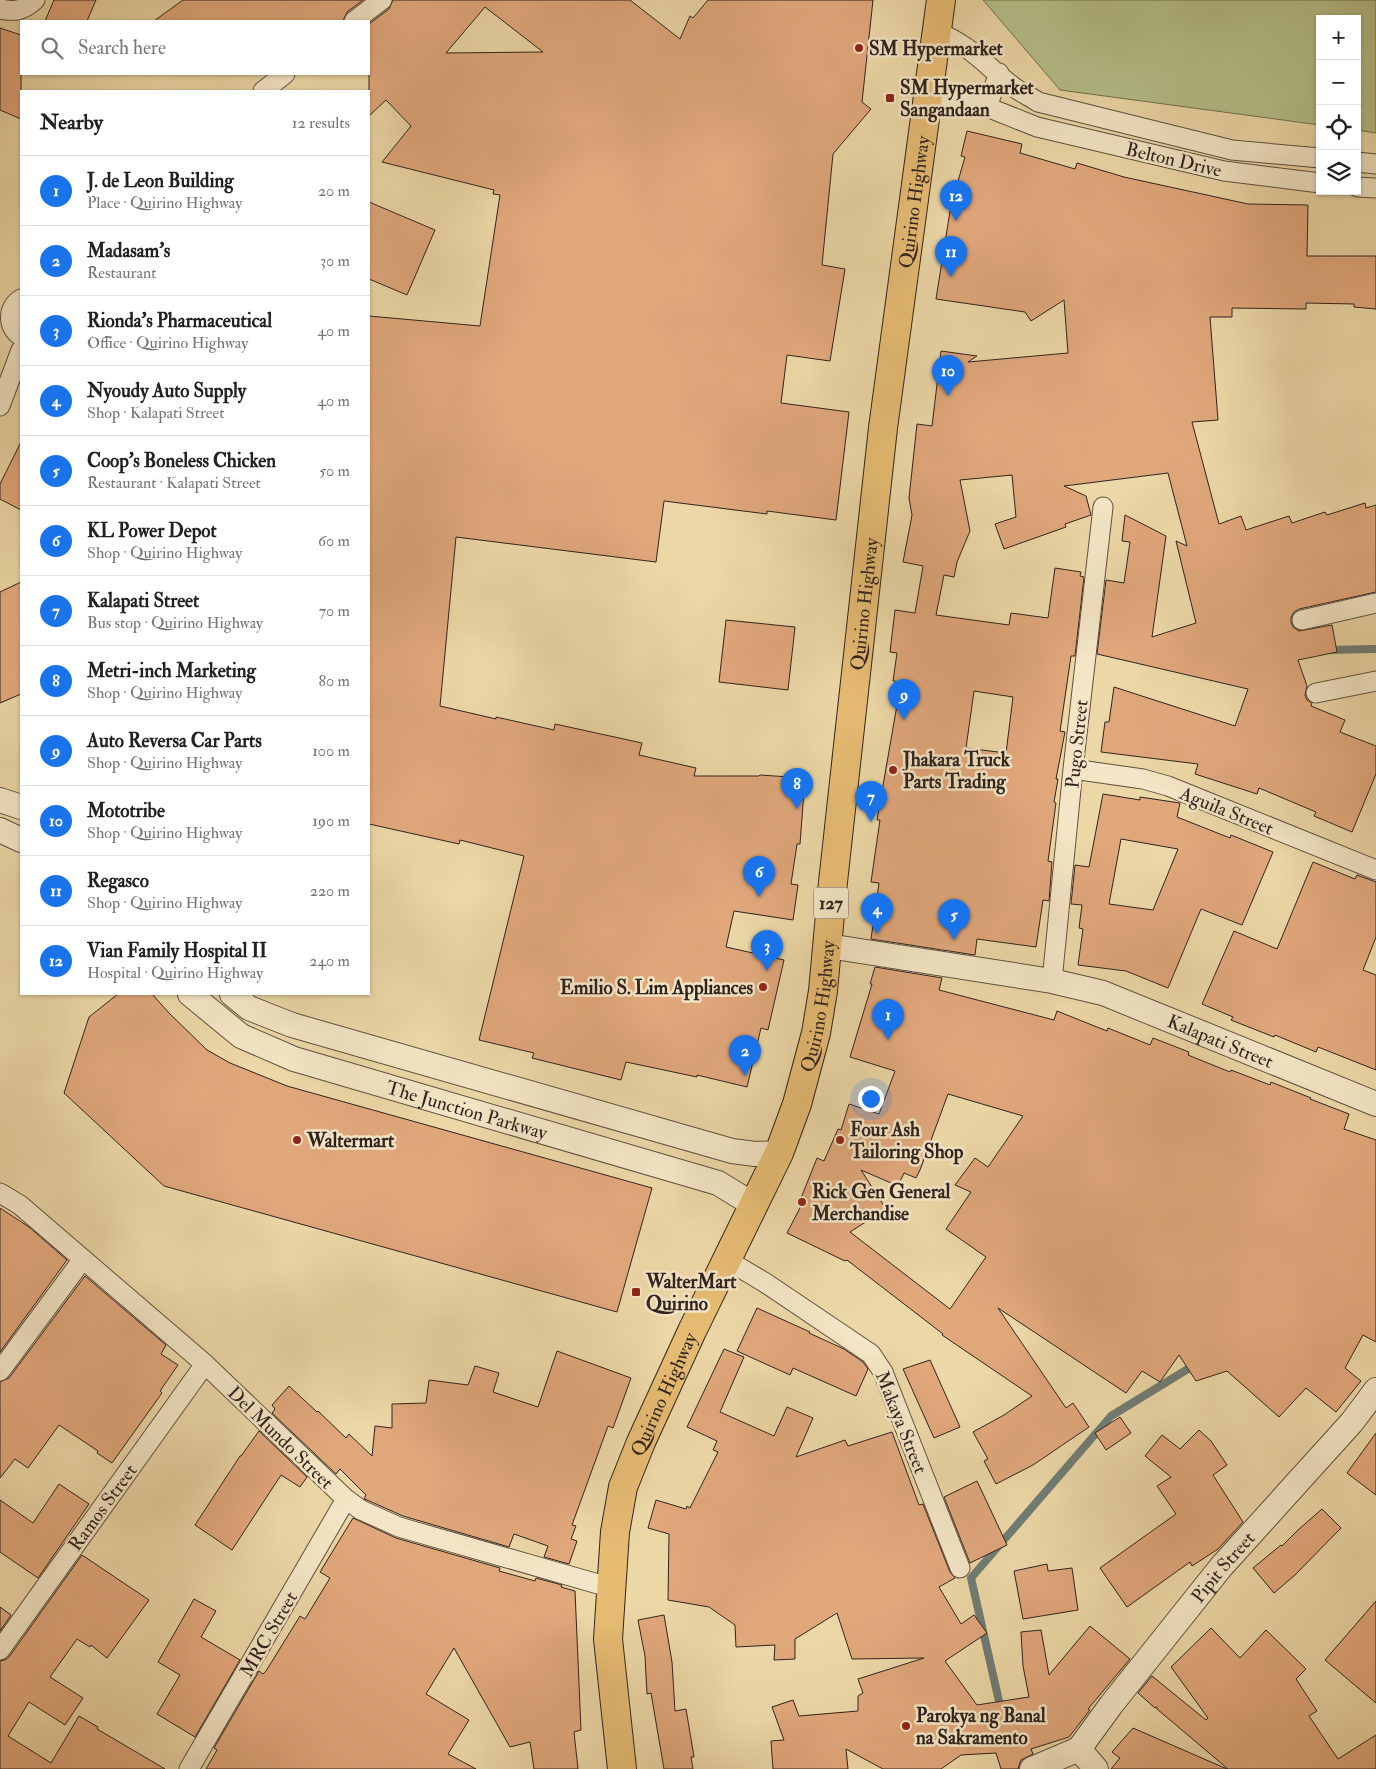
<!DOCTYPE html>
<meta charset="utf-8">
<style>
body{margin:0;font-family:"IM FELL Double Pica",serif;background:#f6f6f6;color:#202124}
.controls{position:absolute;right:15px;top:15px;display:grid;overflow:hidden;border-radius:0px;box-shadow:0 1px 4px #0004}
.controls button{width:45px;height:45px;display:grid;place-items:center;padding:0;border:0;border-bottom:1px solid #e0e0e0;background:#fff;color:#202124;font:25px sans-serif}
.you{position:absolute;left:870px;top:1098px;width:18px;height:18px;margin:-12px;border:4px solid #fff;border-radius:50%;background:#1a73e8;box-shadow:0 0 0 8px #1a73e833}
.badge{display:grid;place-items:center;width:32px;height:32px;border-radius:50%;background:#1a73e8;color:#fff;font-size:16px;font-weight:700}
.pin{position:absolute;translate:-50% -41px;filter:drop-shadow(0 1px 2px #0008)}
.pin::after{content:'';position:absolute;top:26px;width:18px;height:15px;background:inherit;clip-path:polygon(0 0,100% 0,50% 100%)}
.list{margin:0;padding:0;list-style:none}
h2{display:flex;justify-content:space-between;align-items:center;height:65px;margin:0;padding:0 20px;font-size:21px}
h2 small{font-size:16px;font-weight:400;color:#757577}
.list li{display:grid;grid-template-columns:32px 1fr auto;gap:15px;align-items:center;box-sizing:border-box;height:70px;padding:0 20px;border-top:1px solid #e0e0e0}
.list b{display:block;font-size:19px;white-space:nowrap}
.list p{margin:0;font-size:16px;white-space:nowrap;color:#757577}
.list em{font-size:16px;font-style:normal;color:#757577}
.icon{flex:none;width:28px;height:28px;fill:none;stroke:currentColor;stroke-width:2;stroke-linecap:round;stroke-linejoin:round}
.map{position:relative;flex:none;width:1376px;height:1769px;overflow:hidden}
.search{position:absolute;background:#fff;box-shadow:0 1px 4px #0004;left:20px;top:20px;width:350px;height:55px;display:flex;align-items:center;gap:12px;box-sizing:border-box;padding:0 18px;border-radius:0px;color:#757577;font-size:19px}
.panel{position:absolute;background:#fff;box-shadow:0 1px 4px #0004;left:20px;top:90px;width:350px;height:905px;border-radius:0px}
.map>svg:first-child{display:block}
.green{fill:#b5bf89;stroke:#727154}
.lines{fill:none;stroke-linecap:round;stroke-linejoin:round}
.stream{stroke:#707c74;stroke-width:8}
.building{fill:#e0a77b;stroke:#30231e;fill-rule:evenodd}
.minor-casing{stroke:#5f5040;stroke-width:21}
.tertiary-casing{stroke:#5f5040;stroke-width:26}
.primary-casing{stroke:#30231e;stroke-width:30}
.minor{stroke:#f3e5c5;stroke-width:19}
.tertiary{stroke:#f3e5c5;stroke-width:24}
.primary{stroke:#e6bc73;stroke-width:28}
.poi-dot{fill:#8f2418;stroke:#f3e5c5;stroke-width:2}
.labels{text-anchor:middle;stroke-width:5;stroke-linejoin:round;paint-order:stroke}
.shield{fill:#f3e5c5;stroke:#6a5d50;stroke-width:1}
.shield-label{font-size:18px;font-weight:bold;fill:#30231e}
.poi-label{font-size:19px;font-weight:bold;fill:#30231e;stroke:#f3e5c5;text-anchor:start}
.street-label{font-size:19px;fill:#30231e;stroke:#f3e5c5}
</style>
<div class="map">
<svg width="1376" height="1769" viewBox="0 0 1376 1769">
<rect width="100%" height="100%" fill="#ecd7a6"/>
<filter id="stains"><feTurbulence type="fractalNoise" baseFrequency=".004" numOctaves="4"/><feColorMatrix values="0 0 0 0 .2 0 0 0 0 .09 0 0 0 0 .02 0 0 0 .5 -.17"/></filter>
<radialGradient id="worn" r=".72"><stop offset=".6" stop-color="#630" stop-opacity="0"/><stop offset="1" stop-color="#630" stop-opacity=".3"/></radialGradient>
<!-- green -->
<path class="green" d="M 983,0 L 1376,0 L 1376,133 L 1357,130 L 1357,19 L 1320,19 L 1320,125 L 1060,90 Z"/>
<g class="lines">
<!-- stream -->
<path class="stream" d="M 1327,650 L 1376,649
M 1001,1710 L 971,1578 L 1111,1416 L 1196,1364"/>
</g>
<!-- building -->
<path class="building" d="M 54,0 L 96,0 L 87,21 L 45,21 Z
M 183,0 L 363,0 L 347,12 L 343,21 L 154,21 Z
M 393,0 L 630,0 L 680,39 L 690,16 L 693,18 L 708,0 L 873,0 L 862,102 L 871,109 L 833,154 L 822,265 L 845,269 L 830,361 L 787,355 L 781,403 L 849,412 L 836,520 L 767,511 L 767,514 L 664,501 L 656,562 L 456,537 L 440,706 L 496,719 L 496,717 L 554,730 L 555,724 L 642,743 L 639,755 L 696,768 L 694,776 L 759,776 L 760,775 L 805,778 L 800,844 L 797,844 L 791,884 L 798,885 L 793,920 L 734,911 L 726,947 L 784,960 L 768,1030 L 761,1028 L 747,1087 L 697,1075 L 697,1077 L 626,1062 L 621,1080 L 532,1058 L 534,1053 L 479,1040 L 524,856 L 460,840 L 459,844 L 369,824 L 369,316 L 480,326 L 500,195 L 493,194 L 494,190 L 382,162 L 411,126 L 386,100 L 369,116 L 369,24 L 389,9 ZM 485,7 L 543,52 L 446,53 Z
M 0,28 L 21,35 L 21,119 L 0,110 Z
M 967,131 L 1022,144 L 1020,153 L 1075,169 L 1077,163 L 1124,177 L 1248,204 L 1308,205 L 1307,256 L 1376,256 L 1376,309 L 1354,307 L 1354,304 L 1306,303 L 1306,309 L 1232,308 L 1232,317 L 1210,317 L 1218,420 L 1192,422 L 1219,524 L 1241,516 L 1246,530 L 1289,516 L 1292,523 L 1325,512 L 1327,515 L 1365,503 L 1366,508 L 1376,505 L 1376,592 L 1299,609 L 1294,612 L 1291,617 L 1291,622 L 1293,627 L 1299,631 L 1332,625 L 1337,652 L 1298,660 L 1307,686 L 1305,695 L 1307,700 L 1312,703 L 1311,706 L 1345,720 L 1340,732 L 1376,746 L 1376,774 L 1352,832 L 1314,816 L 1316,812 L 1259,788 L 1257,794 L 1195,774 L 1198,764 L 1101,752 L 1105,722 L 1109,722 L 1114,687 L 1235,726 L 1248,689 L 1097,654 L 1106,580 L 1124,583 L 1130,542 L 1122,541 L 1125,515 L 1166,536 L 1152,637 L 1196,623 L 1176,541 L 1187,546 L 1168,473 L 1064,486 L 1086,496 L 1091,515 L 1065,524 L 1066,527 L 1004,549 L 995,524 L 1016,517 L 1012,475 L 960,480 L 970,531 L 957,562 L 954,577 L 944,575 L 936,615 L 1009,625 L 1011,613 L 1048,618 L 1055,568 L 1081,572 L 1080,576 L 1084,577 L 1075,656 L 1071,656 L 1060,731 L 1065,732 L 1056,779 L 1058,779 L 1054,802 L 1056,803 L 1048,861 L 1052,862 L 1049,901 L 1043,900 L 1036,947 L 977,939 L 975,955 L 871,939 L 879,883 L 871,882 L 880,820 L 877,820 L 901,682 L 893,681 L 897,653 L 890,652 L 895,610 L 915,613 L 923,566 L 903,562 L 912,515 L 909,498 L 917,424 L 932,426 L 941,351 L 977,356 L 968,362 L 1068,353 L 1064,300 L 1031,321 L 1025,312 L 936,299 L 951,205 L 965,157 L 961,156 ZM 974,691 L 1013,697 L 1006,753 L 966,748 Z
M 369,202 L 435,230 L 407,295 L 369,279 Z
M 21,442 L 21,510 L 0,499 L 0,484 Z
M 21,582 L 21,694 L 0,703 L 0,592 Z
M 726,620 L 795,627 L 788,690 L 719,682 Z
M 1103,794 L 1140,800 L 1140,797 L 1180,803 L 1177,817 L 1230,838 L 1231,835 L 1273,852 L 1242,925 L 1201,909 L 1168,988 L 1126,971 L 1078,965 L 1083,929 L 1079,928 L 1082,905 L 1071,904 L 1075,865 L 1089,867 ZM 1121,839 L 1178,849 L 1153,910 L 1109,904 Z
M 1313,862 L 1355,879 L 1357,875 L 1376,882 L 1376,937 L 1363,970 L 1376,975 L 1376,1070 L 1318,1047 L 1316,1052 L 1275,1035 L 1274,1037 L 1231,1020 L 1233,1017 L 1202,1004 L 1234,931 L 1277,949 Z
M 875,967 L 942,978 L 939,990 L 1054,1020 L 1057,1011 L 1107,1031 L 1108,1028 L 1150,1045 L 1153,1038 L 1189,1052 L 1188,1055 L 1230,1072 L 1231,1070 L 1270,1085 L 1271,1082 L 1311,1098 L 1310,1099 L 1349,1114 L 1344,1129 L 1376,1140 L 1376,1342 L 1363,1335 L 1345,1368 L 1361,1381 L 1336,1412 L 1306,1388 L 1279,1417 L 1227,1371 L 1196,1381 L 1179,1355 L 1160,1382 L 1142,1371 L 1126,1393 L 998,1308 L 1066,1408 L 1073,1403 L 1089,1427 L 1033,1465 L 996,1484 L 984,1461 L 988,1459 L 973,1432 L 1004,1415 L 1032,1396 L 942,1335 L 943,1334 L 847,1260 L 845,1261 L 787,1233 L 802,1204 L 799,1203 L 817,1158 L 824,1161 L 838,1129 L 841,1130 L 849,1104 L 879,1114 L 895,1071 L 850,1057 L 872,984 L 870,984 ZM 948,1094 L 1023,1116 L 988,1167 L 975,1158 L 955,1185 L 971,1192 L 946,1229 L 986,1257 L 950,1309 L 850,1232 L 886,1209 L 861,1170 L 898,1186 L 904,1173 L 916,1178 L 920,1170 Z
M 118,994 L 152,994 L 169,1013 L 207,1050 L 230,1063 L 287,1086 L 652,1188 L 617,1312 L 164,1186 L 64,1093 L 89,1017 Z
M 0,1208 L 29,1227 L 67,1260 L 0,1352 Z
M 85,1276 L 166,1345 L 161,1354 L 178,1365 L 160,1391 L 162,1393 L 112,1463 L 97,1453 L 98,1451 L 59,1425 L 28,1468 L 15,1459 L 0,1478 L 0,1382 L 9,1378 Z
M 757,1308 L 810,1332 L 809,1333 L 844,1349 L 863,1362 L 868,1369 L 856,1396 L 793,1368 L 790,1375 L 737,1351 Z
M 724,1349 L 744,1357 L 720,1412 L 774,1436 L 787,1407 L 813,1418 L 796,1457 L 845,1440 L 848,1446 L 892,1432 L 919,1505 L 923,1504 L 950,1572 L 955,1578 L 939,1587 L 961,1624 L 974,1615 L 987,1633 L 945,1661 L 977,1705 L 1029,1697 L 1023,1666 L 1021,1632 L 1041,1630 L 1049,1675 L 1090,1626 L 1130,1659 L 1088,1709 L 1090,1710 L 1069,1737 L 1031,1749 L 1033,1754 L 1021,1760 L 1018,1769 L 1001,1769 L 996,1753 L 961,1755 L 941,1769 L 883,1769 L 846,1749 L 848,1769 L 773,1769 L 771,1741 L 784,1740 L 772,1707 L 793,1700 L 799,1716 L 858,1711 L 858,1696 L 863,1693 L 858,1679 L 924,1658 L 852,1659 L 837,1613 L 795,1639 L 795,1659 L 774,1660 L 775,1645 L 736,1647 L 735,1625 L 709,1607 L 668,1600 L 669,1534 L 648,1528 L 656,1500 L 686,1509 L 687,1506 L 690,1508 L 718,1452 L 713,1450 L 717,1441 L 687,1427 Z
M 557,1351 L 631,1378 L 613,1428 L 608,1426 L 572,1525 L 576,1526 L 571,1539 L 577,1541 L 569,1564 L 544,1557 L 548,1546 L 514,1534 L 509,1547 L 403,1516 L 367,1500 L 364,1499 L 366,1495 L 340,1469 L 336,1474 L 272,1413 L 275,1409 L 272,1405 L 289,1386 L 317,1412 L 318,1411 L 346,1438 L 349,1434 L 372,1456 L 375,1426 L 392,1428 L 392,1404 L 426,1403 L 429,1380 L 468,1385 L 475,1366 L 499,1373 L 493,1392 L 538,1407 Z
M 930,1360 L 960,1427 L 934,1438 L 903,1369 Z
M 1120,1417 L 1131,1433 L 1106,1450 L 1095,1433 Z
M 1199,1430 L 1211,1441 L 1227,1465 L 1213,1475 L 1243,1522 L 1218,1549 L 1192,1566 L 1190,1562 L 1127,1607 L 1100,1568 L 1176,1514 L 1157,1486 L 1171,1477 L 1145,1456 L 1162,1435 L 1180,1449 Z
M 259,1431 L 307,1477 L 300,1487 L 281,1475 L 232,1550 L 195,1525 L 240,1456 L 241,1456 Z
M 1376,1433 L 1376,1495 L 1347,1473 Z
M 977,1481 L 1007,1545 L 970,1563 L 944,1497 Z
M 59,1484 L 89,1504 L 38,1578 L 0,1552 L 0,1500 L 33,1523 Z
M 1322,1509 L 1341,1528 L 1295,1575 L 1274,1593 L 1253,1568 L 1281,1545 L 1282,1546 L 1298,1530 Z
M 353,1518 L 396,1538 L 500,1568 L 499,1571 L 535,1581 L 536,1578 L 562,1585 L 561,1587 L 575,1591 L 581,1730 L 574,1732 L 578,1769 L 534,1769 L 530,1742 L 510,1747 L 454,1648 L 426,1694 L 469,1720 L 448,1754 L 476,1769 L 206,1769 L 217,1750 L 214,1748 L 259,1671 L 263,1674 L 266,1671 L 300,1616 L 305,1619 L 330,1578 L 320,1572 Z
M 82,1555 L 149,1600 L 107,1658 L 91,1645 L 90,1647 L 77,1639 L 50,1677 L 83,1698 L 65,1725 L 29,1702 L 8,1736 L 51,1763 L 79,1716 L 98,1727 L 97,1729 L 165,1769 L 0,1769 L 0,1661 L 5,1660 L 9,1657 Z
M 1047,1564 L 1048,1571 L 1072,1568 L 1078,1610 L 1023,1619 L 1014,1571 Z
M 194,1599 L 216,1611 L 201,1637 L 240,1660 L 195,1737 L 157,1714 L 180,1675 L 158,1662 Z
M 1376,1601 L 1376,1703 L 1325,1660 Z
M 0,1607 L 11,1615 L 0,1631 Z
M 664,1615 L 672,1662 L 675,1711 L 686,1709 L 694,1757 L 691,1757 L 693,1769 L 664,1769 L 651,1693 L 647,1694 L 645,1656 L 638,1620 Z
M 1211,1628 L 1240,1658 L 1266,1630 L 1306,1669 L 1296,1679 L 1317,1711 L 1309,1716 L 1338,1759 L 1376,1735 L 1376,1769 L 1228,1769 L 1157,1709 L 1157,1707 L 1155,1708 L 1138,1693 L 1152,1676 L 1206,1720 L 1208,1718 L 1171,1667 Z
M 1133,1728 L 1227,1769 L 1111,1769 L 1120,1758 L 1112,1752 Z"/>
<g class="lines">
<defs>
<path id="minor" d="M 0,9 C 16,12 22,11 35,0
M 354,21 L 382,0
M 937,32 C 971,45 987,67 1015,88 C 1022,93 1031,97 1038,102 L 1232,150 L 1320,158
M 263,91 L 285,74
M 927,100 L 968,103 L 987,107 L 1037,127 L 1224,171 L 1320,183
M 987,107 L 999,73
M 1357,162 L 1376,164
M 1357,187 L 1376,188
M 21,299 C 7,307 7,328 21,336
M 0,406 L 21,350
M 1302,620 L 1376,603
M 1316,693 L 1376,681
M 1073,769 L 1143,779 L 1168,786 L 1376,870
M 1052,981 L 1073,769 L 1103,507
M 0,1193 L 20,1205 L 205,1364 L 346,1499 L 361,1510 L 399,1527 L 612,1588
M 727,1260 L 764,1282 L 871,1354 L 883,1372 L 960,1568
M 0,1371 L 83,1259
M 0,1650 L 205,1364
M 189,1769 L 346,1499"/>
<g id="tertiary">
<path d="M 0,800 L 21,807"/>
<path d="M 0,830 L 21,840"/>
<path id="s1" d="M 828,946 L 1052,981 L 1103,993 L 1376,1104"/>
<path id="s2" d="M 190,994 L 241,1036 L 294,1059 L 718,1183 L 754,1205"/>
<path d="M 232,994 L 249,1008 L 292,1025 L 732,1151 L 755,1154 L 779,1153"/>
<path id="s3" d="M 1079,1749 L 1111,1705 L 1221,1567 L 1352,1422 L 1376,1390"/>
<path d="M 1079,1749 L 1096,1769"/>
<path d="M 1032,1769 L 1079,1749"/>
</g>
<g id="primary">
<path id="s4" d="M 622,1769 L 608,1639 L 615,1532 L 623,1487 L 641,1442 L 692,1331 L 779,1153 L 797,1104 L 816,1033 L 823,991 L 833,882 L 883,428 L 941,0"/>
</g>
</defs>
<!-- minor casing -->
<use href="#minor" class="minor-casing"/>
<!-- tertiary casing -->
<use href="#tertiary" class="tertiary-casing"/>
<!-- primary casing -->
<use href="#primary" class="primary-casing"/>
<!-- minor -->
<use href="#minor" class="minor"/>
<!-- tertiary -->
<use href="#tertiary" class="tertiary"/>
<!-- primary -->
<use href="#primary" class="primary"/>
</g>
<!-- markers -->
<g class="poi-dot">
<circle cx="859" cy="48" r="5"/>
<rect x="885" y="93" width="10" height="10" rx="2.5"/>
<circle cx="893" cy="770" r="5"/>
<circle cx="763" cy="987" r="5"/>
<circle cx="297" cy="1140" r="5"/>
<circle cx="840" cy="1140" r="5"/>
<circle cx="802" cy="1202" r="5"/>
<rect x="631" y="1287" width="10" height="10" rx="2.5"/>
<circle cx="906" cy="1726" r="5"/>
</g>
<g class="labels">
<!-- shield labels -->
<rect class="shield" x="813.5" y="887.5" width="35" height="31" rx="4"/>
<g class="shield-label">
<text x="831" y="909">127</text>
</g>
<!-- poi labels -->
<g class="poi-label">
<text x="869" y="55">SM Hypermarket</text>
<text x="900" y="94">SM Hypermarket<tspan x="900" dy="22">Sangandaan</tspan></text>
<text x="903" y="766">Jhakara Truck<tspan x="903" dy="22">Parts Trading</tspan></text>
<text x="753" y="994" text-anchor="end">Emilio S. Lim Appliances</text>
<text x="850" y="1136">Four Ash<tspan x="850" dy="22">Tailoring Shop</tspan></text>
<text x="307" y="1147">Waltermart</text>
<text x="812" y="1198">Rick Gen General<tspan x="812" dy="22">Merchandise</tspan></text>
<text x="646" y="1288">WalterMart<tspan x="646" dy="22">Quirino</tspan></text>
<text x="916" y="1722">Parokya ng Banal<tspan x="916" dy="22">na Sakramento</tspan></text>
</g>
<!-- street labels -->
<g class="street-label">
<text transform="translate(1174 159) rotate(13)" y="7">Belton Drive</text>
<text dy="7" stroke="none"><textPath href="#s4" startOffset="1615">Quirino Highway</textPath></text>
<text dy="7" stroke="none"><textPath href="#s4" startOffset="1210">Quirino Highway</textPath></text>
<text transform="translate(1076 744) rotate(-84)" y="7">Pugo Street</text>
<text transform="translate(1227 810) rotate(22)" y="7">Aguila Street</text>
<text dy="7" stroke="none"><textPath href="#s4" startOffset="805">Quirino Highway</textPath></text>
<text dy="7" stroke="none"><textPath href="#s1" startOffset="406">Kalapati Street</textPath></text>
<text dy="7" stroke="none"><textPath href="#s2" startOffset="304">The Junction Parkway</textPath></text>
<text dy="7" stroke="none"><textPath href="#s4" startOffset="385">Quirino Highway</textPath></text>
<text transform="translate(902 1422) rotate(68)" y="7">Makaya Street</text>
<text transform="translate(281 1437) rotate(44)" y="7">Del Mundo Street</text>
<text transform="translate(102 1507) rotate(-54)" y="7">Ramos Street</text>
<text dy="7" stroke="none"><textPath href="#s3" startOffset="232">Pipit Street</textPath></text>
<text transform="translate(268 1634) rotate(-60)" y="7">MRC Street</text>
</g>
</g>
<rect width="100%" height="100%" filter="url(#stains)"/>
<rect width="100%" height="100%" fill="url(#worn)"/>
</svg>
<div class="controls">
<button>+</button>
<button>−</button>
<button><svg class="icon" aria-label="locate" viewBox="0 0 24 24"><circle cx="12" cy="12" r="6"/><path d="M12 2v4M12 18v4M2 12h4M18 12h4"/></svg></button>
<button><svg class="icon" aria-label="layers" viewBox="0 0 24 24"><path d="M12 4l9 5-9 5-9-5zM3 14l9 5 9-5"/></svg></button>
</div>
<div class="you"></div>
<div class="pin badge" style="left:888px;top:1040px">1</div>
<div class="pin badge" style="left:745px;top:1076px">2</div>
<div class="pin badge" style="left:767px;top:971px">3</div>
<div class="pin badge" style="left:877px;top:934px">4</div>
<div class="pin badge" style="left:954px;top:940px">5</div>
<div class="pin badge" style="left:759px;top:897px">6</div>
<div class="pin badge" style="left:871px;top:822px">7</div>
<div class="pin badge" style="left:797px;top:809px">8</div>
<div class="pin badge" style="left:904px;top:720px">9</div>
<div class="pin badge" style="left:948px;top:396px">10</div>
<div class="pin badge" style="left:951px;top:277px">11</div>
<div class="pin badge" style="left:956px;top:221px">12</div>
<div class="search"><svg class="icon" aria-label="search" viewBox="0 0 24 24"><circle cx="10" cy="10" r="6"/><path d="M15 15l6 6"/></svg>Search here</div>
<section class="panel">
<h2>Nearby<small>12 results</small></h2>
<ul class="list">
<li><span class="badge">1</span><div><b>J. de Leon Building</b><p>Place · Quirino Highway</p></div><em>20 m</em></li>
<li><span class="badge">2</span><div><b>Madasam's</b><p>Restaurant</p></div><em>30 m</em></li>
<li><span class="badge">3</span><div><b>Rionda's Pharmaceutical</b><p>Office · Quirino Highway</p></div><em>40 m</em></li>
<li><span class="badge">4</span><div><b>Nyoudy Auto Supply</b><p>Shop · Kalapati Street</p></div><em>40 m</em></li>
<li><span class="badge">5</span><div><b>Coop's Boneless Chicken</b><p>Restaurant · Kalapati Street</p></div><em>50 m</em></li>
<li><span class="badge">6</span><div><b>KL Power Depot</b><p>Shop · Quirino Highway</p></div><em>60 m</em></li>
<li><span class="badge">7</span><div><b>Kalapati Street</b><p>Bus stop · Quirino Highway</p></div><em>70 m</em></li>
<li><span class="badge">8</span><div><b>Metri-inch Marketing</b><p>Shop · Quirino Highway</p></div><em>80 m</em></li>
<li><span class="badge">9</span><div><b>Auto Reversa Car Parts</b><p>Shop · Quirino Highway</p></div><em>100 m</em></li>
<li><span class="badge">10</span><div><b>Mototribe</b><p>Shop · Quirino Highway</p></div><em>190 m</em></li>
<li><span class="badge">11</span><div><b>Regasco</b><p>Shop · Quirino Highway</p></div><em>220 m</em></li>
<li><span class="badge">12</span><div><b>Vian Family Hospital II</b><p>Hospital · Quirino Highway</p></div><em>240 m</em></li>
</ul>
</section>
</div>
